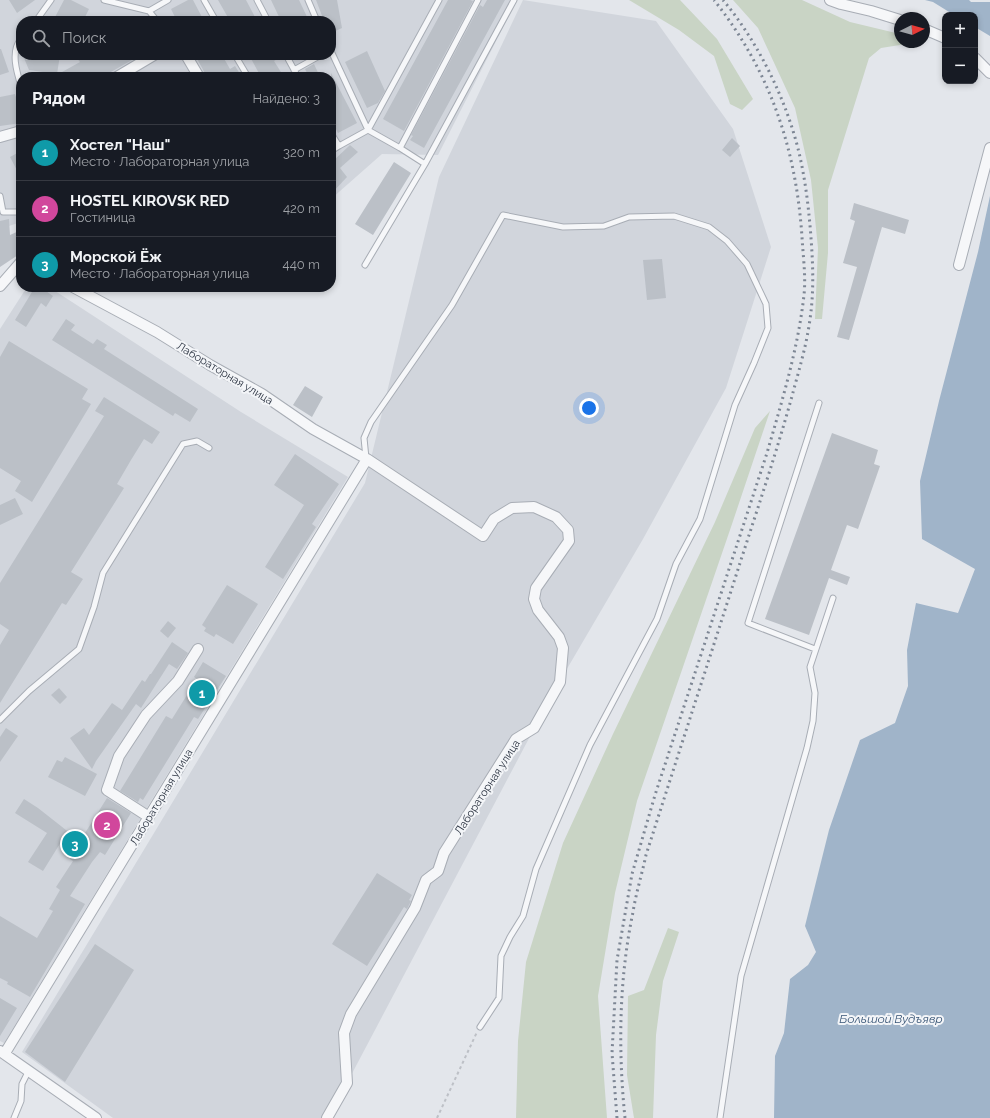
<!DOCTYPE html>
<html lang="ru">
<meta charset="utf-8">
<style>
body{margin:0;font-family:Raleway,sans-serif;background:#20242c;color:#f1f3f6}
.controls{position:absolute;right:12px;top:12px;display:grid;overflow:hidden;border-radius:8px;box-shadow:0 2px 6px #0003}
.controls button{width:36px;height:36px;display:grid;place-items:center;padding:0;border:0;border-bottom:1px solid #363941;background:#171b24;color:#f1f3f6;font:20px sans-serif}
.compass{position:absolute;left:894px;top:12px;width:36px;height:36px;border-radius:50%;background:#171b24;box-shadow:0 2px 6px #0003;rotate:85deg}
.you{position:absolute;left:589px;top:408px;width:14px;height:14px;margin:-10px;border:3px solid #fff;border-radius:50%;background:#1a73e8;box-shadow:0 0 0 6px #1a73e833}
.badge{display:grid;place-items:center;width:26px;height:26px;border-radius:50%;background:#c94f63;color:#fff;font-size:13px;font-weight:700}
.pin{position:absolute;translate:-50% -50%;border:2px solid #fff;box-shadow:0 1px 4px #0006}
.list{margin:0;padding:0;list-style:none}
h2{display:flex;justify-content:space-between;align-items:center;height:52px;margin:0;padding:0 16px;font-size:17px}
h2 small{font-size:13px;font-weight:400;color:#9ea1a6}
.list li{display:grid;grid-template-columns:26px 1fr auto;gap:12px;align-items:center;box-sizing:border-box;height:56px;padding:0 16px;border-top:1px solid #363941}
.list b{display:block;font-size:15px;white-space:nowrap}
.list p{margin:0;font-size:13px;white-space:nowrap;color:#9ea1a6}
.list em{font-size:13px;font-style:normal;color:#9ea1a6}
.icon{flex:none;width:22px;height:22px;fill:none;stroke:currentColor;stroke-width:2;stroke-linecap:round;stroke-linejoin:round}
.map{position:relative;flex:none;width:990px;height:1118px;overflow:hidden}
.search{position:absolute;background:#171b24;box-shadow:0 2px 6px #0003;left:16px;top:16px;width:320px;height:44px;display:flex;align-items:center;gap:10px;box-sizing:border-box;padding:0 14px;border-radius:16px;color:#9ea1a6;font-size:15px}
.panel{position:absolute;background:#171b24;box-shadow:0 2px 6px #0003;left:16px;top:72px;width:320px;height:220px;border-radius:16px}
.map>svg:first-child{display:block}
.built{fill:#d1d5dc;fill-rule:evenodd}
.green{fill:#c9d4c5}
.water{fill:#a0b4c9}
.building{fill:#bbc0c7}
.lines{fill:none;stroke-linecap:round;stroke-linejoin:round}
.lane-casing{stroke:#a8adb5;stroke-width:7}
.street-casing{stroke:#a8adb5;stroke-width:12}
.path{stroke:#bdc0c6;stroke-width:2;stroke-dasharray:3 3;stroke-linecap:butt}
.lane{stroke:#f6f7f9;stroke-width:5}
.street{stroke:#f6f7f9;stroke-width:10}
.rail{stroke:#7d8694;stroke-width:3;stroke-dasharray:2 4;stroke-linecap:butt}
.labels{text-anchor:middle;stroke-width:4;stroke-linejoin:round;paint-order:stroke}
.street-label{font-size:11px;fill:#2c3442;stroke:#f3f5f8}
.water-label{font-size:12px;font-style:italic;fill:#375475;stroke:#f3f5f8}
</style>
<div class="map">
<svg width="990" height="1118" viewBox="0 0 990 1118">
<rect width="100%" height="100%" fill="#e3e6eb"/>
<!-- built -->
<path class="built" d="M 0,0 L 517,0 L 438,155 L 382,154 L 331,199 L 331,77 L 21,77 L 21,222 L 0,229 ZM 21,21 L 331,21 L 331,55 L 21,55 Z
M 523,0 L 656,21 L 733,129 L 771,247 L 726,388 L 643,539 L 554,691 L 347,1083 L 330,1118 L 113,1118 L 22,1052 L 365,483 L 439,177 Z
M 27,287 L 49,287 L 241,412 L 348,477 L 4,1043 L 0,1041 L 0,329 Z"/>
<!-- green -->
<path class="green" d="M 629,0 L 680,0 L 717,39 L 753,99 L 742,110 L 730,104 L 714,56 L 679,30 Z
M 733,0 L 802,0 L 850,22 L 900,34 L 900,42 L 919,42 L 881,48 L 869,58 L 828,190 L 828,253 L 822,319 L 815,319 L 818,248 L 811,180 L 795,108 L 758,28 Z
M 770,411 L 731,527 L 637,801 L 615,893 L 598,996 L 607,1118 L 516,1118 L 518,1041 L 526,962 L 563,843 L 613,734 L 715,522 L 755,428 Z
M 668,928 L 679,932 L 663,981 L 656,1035 L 653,1118 L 634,1118 L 627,1075 L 628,996 L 644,990 Z"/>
<!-- water -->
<path class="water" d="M 925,0 L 969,0 L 971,2 L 990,2 L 990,36 L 975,27 L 975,15 L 954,15 L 933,2 Z
M 990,196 L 990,1118 L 774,1118 L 775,1056 L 784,1033 L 790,979 L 808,965 L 816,952 L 805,926 L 829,830 L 860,740 L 895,723 L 908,686 L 907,650 L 916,603 L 958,613 L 975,569 L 922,539 L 920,481 L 939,401 L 978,252 Z"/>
<!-- building -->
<path class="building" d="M 9,0 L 35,0 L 17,13 Z
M 64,0 L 71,0 L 89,9 L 84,19 L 79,19 L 78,21 L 53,21 Z
M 188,0 L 193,0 L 204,21 L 177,21 L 171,9 Z
M 218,0 L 246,0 L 257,21 L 230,21 Z
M 271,0 L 299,0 L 309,21 L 281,21 Z
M 316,0 L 337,0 L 342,28 L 331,33 L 331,21 L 324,21 Z
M 448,0 L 470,0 L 473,1 L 404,131 L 383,119 Z
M 487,0 L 505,0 L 424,148 L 410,140 L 413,136 L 411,135 L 480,5 L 483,7 Z
M 0,49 L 1,49 L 9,72 L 0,75 Z
M 367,51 L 385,91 L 378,103 L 367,108 L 345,62 Z
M 28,55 L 60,55 L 57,74 L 29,70 L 24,58 Z
M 74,55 L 141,55 L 102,77 L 53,77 L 80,62 Z
M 195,55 L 222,55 L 230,69 L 235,66 L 242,77 L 207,77 Z
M 249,55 L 282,55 L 282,56 L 274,61 L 284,77 L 261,77 Z
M 314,64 L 320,77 L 309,77 L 305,69 Z
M 331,73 L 357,123 L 338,133 L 331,119 Z
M 15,94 L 21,112 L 21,123 L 0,126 L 0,97 Z
M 732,138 L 740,146 L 730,157 L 722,150 Z
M 350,145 L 358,152 L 340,168 L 347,177 L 331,194 L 331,158 L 333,161 Z
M 21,151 L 21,178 L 10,157 Z
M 394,162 L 411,173 L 373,235 L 355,224 Z
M 854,203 L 909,220 L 905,234 L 882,227 L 849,340 L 837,337 L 857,267 L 843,263 L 855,221 L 850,219 Z
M 9,219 L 10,235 L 21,230 L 21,253 L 0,267 L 0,221 Z
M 662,259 L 666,298 L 647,300 L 643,260 Z
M 35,287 L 40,287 L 53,296 L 46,307 L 41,303 L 26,327 L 15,320 Z
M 66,319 L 75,325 L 71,330 L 93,344 L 97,339 L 107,345 L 104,349 L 198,409 L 190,422 L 175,413 L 173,416 L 52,340 Z
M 9,341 L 88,389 L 82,399 L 91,404 L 32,502 L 15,491 L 21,481 L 0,468 L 0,357 Z
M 305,386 L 323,397 L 312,417 L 293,405 Z
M 104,397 L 160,432 L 152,444 L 144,439 L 131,460 L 117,484 L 124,488 L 71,572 L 83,579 L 66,605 L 62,603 L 0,703 L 0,645 L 9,630 L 0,624 L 0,583 L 104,416 L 95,411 Z
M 832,433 L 878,450 L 874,464 L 880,466 L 858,529 L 847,525 L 831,570 L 850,577 L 847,585 L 829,578 L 809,635 L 765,619 Z
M 295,454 L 339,484 L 312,524 L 316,527 L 283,579 L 265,567 L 304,505 L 274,485 Z
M 15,498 L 23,514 L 0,525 L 0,505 Z
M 227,585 L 258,604 L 233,644 L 216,634 L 214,637 L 204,631 L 206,628 L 202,625 Z
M 168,621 L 176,628 L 168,638 L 160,631 Z
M 172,642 L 188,653 L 184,659 L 177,669 L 169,664 L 141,708 L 136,704 L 96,761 L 92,769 L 70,738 L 84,728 L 89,735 L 112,703 L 122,710 L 142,680 L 145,682 L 150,674 L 151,674 Z
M 203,662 L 226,676 L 198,719 L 194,717 L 143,800 L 140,798 L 138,802 L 120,791 L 166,716 L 172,719 L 197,679 L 194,677 Z
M 59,688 L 67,697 L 60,704 L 51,695 Z
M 6,728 L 18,736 L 0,762 L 0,737 Z
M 65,757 L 97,774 L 85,796 L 48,777 L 57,760 L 62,762 Z
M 107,798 L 131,813 L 105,855 L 100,852 L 92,862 L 70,896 L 85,904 L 30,997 L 7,984 L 8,982 L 0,978 L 0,916 L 37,938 L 53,911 L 49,909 L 60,890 L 56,887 L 73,861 L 70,859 L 75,851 L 61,842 L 43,871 L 28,862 L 47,833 L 15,813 L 24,799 L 38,808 L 80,841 Z
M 377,873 L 412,895 L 409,900 L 411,901 L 407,909 L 404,907 L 367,966 L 332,944 Z
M 95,944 L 134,970 L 65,1082 L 25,1052 Z
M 0,998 L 17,1008 L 0,1036 Z"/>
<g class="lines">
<defs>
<path id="lane" d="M 104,0 L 149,11
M 204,0 L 216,21
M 257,0 L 268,21
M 308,0 L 317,21
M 36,21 L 51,0
M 157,21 L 149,11 L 168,0
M 21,39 C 10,51 17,73 21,86
M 331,51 L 368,130 L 400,148 L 478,0
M 235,55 L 248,77
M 286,55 L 298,77
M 294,70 L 321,55
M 331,133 L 339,146 L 331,151
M 339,146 L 368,130 L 439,0
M 400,148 L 425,164 L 514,0
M 0,196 L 3,212 L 21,212
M 365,265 L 425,164
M 366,458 L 364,438 L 371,422 L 452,305 L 503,215 L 563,227 L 604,226 L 629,217 L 674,216 L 709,227 L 727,241 L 747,264 L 766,304 L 768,328 L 754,363 L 735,405 L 700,519 L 676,564 L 657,619 L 590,745 L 536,869 L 523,916 L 510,937 L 501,956 L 499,998 L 480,1027
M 815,649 L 748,623 L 819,403
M 0,720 L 29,691 L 79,649 L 94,607 L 103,573 L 183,444 L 197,441 L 209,448
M 14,1118 L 21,1101 L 22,1084 L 29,1070
M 720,1118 L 741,976 L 807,748 L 813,721 L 815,693 L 810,667 L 833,598"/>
<path id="street" d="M 830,0 L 841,4 L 871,11 L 900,20
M 924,29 L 945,38
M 186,55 L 199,77
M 975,58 L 990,73
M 117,77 L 154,55
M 0,137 L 21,131
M 959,265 L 990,148
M 0,286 L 21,262
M 73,287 L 157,332 L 210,365 L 262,394 L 313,429 L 367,459 L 483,536 L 494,519 L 512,508 L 534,507 L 556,517 L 568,530 L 569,541 L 536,588 L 534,599 L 538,610 L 559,637 L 563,648 L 560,682 L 534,728 L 516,739 L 444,853 L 438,871 L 426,880 L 415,908 L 351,1014 L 344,1033 L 347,1083 L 327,1118
M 149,817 L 107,790 L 119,756 L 146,715 L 178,681 L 198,649
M 0,1051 L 96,1118
M 5,1053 L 367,459"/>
</defs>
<!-- lane casing -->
<use href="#lane" class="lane-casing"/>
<!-- street casing -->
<use href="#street" class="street-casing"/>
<!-- path -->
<path class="path" d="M 437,1118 L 477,1032"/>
<!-- lane -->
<use href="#lane" class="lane"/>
<!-- street -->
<use href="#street" class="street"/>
<!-- rail -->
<path class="rail" d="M 617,1118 L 612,1053 L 617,960 L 632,874 L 655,795 L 767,453 C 782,401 798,349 804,295 C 806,276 803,256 802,237 C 796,148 770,71 714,0
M 625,1118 C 618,1050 619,979 633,912 C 636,893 642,874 646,855 C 677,758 709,660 740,563 C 759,504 779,445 795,385 C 801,363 807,342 810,319 C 814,292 813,265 811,238 C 809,211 806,184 800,157 C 788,103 759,43 723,0"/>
</g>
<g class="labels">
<!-- street labels -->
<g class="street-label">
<text transform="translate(225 373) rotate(31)" y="4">Лабораторная улица</text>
<text transform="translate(487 787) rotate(-57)" y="4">Лабораторная улица</text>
<text transform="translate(161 797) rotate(-59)" y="4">Лабораторная улица</text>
</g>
<!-- water labels -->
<g class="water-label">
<text x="891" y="1023">Большой Вудъявр</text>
</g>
</g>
</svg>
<div class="controls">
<button>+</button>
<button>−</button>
</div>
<svg class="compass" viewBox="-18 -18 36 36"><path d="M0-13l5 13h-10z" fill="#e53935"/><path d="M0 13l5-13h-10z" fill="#9ea1a6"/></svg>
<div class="you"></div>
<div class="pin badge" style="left:202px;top:693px;background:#0f9aa8">1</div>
<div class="pin badge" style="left:107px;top:825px;background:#d1479c">2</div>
<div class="pin badge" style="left:75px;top:844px;background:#0f9aa8">3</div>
<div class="search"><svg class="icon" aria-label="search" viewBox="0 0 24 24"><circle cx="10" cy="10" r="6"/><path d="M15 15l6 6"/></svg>Поиск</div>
<section class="panel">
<h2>Рядом<small>Найдено: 3</small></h2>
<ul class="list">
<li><span class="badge" style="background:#0f9aa8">1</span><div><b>Хостел &quot;Наш&quot;</b><p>Место · Лабораторная улица</p></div><em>320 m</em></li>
<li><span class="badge" style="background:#d1479c">2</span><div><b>HOSTEL KIROVSK RED</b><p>Гостиница</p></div><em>420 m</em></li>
<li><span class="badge" style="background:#0f9aa8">3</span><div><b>Морской Ёж</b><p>Место · Лабораторная улица</p></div><em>440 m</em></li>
</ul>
</section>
</div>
